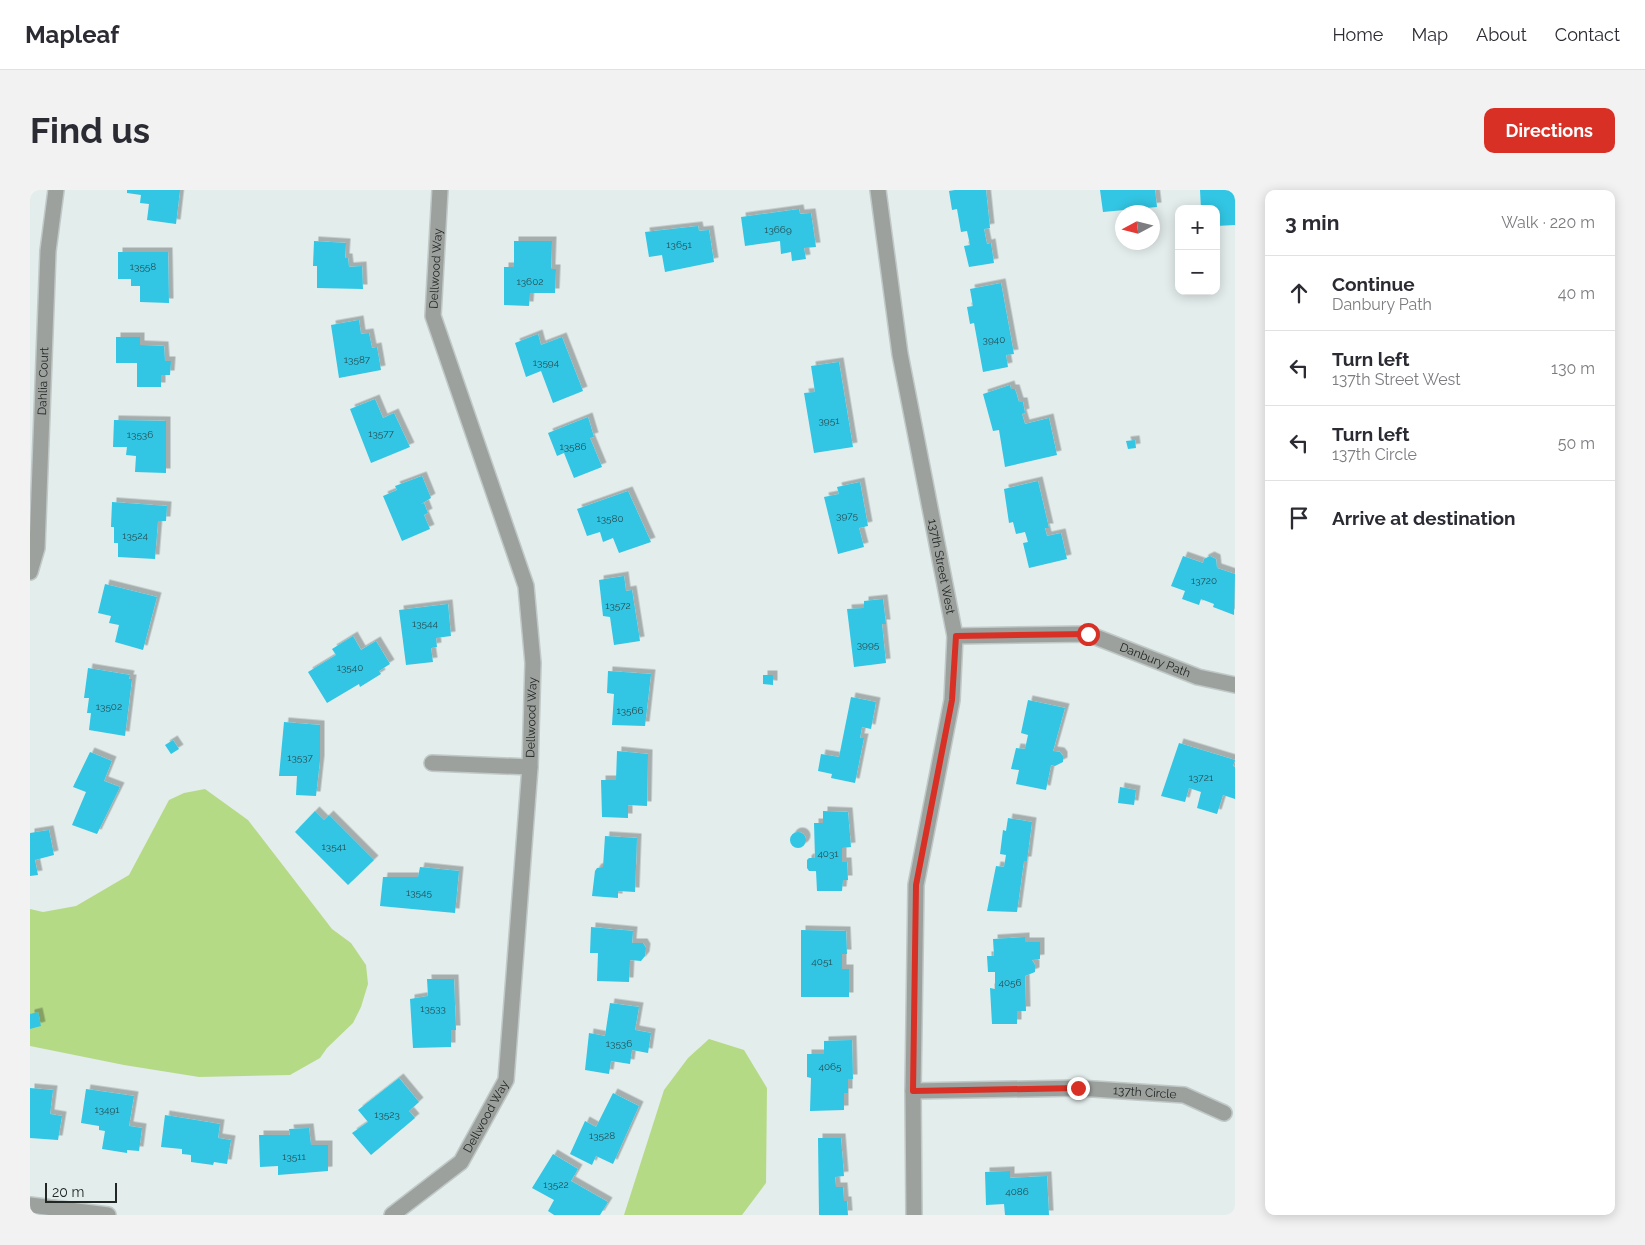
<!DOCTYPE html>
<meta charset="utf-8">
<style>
body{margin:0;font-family:Raleway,sans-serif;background:#f2f2f3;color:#2b2b33}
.controls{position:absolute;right:15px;top:15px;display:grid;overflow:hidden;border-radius:10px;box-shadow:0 2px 12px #0003}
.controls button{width:45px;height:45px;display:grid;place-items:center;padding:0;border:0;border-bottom:1px solid #e1e1e2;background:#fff;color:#2b2b33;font:25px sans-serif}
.compass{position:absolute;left:1085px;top:15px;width:45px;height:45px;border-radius:50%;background:#fff;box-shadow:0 2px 12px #0003;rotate:263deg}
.scale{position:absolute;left:15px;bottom:12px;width:72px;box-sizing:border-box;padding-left:5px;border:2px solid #222625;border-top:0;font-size:14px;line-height:18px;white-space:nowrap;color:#222625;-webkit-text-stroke:4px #e3edec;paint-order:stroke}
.stop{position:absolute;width:15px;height:15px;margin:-11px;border:4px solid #d93025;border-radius:50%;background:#fff}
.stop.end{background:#d93025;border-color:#fff;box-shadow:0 1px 5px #0008}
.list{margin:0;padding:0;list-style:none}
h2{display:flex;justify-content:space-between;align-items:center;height:65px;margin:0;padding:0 20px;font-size:21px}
h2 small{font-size:16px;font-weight:400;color:#7c7c81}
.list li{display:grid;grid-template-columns:32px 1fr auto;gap:15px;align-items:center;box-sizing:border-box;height:75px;padding:0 20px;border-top:1px solid #e1e1e2}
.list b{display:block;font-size:19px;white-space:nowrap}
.list p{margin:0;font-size:16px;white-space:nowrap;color:#7c7c81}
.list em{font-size:16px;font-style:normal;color:#7c7c81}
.icon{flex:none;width:28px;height:28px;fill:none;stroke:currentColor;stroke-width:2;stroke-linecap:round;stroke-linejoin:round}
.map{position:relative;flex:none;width:1205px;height:1025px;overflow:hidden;border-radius:10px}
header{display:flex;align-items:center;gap:30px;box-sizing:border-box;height:70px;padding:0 25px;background:#fff;border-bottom:1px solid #e1e1e2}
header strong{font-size:24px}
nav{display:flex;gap:28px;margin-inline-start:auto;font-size:18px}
.intro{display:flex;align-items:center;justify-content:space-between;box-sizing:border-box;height:120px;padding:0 30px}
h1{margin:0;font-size:35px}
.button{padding:12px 22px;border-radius:10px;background:#d93025;color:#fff;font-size:18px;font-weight:700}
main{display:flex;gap:30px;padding:0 30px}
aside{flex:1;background:#fff;border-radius:10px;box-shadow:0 2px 12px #0003}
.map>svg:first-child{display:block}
.green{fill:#b5da86}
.building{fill:#31c6e4;filter:url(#shadow)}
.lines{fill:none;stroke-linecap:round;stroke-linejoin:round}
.street-casing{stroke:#c0c9c8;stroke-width:18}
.street{stroke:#9da19e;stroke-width:15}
.route{stroke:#d93025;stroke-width:6}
.labels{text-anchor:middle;stroke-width:4;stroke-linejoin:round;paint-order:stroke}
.number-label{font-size:10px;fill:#264e55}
.street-label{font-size:12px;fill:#222625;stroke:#e3edec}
</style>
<header>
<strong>Mapleaf</strong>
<nav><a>Home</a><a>Map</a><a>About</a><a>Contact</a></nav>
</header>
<div class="intro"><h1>Find us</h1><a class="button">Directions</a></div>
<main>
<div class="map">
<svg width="1205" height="1025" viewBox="0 0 1205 1025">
<defs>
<filter id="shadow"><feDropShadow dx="4.5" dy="-4.5" stdDeviation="0" flood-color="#0004"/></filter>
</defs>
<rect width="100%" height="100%" fill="#e3edec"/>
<!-- green -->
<path class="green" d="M 175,599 L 218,630 L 302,739 L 321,753 L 336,775 L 338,794 L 331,817 L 323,833 L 297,858 L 290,868 L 260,885 L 169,887 L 94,875 L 0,856 L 0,719 L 13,722 L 46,716 L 99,685 L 139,610 L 154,603 Z
M 679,849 L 714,860 L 737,898 L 736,993 L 712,1025 L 594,1025 L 634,900 L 658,868 Z"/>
<!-- building -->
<path class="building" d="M 97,0 L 150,0 L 146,34 L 117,30 L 119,14 L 110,13 L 111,5 L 97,3 Z
M 925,0 L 956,0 L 960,38 L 954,39 L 957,54 L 961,53 L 964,73 L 939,77 L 934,56 L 940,55 L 937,41 L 931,42 L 927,19 L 922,20 L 919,1 Z
M 1070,0 L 1125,0 L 1127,17 L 1073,22 Z
M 1170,0 L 1205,0 L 1205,35 L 1186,36 L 1186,19 L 1171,19 Z
M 769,19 L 770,24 L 781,23 L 786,57 L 774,58 L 776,69 L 762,71 L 761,62 L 751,64 L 750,51 L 715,56 L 711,27 Z
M 668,36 L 669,41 L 679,40 L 684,72 L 635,82 L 632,65 L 619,67 L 615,42 Z
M 284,51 L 316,53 L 315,68 L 318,68 L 319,77 L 332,76 L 333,99 L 287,98 L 287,76 L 283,76 Z
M 484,51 L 522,51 L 521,79 L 526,79 L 525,103 L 500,103 L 499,116 L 474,115 L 474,77 L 484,77 Z
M 88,62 L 138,62 L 139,113 L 110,112 L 110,96 L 101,96 L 101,89 L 88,89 Z
M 971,93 L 984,164 L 976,165 L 978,177 L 953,182 L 944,133 L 940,134 L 937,117 L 943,116 L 940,99 Z
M 329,130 L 331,144 L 339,143 L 342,158 L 347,157 L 351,180 L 309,188 L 301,135 Z
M 508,144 L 511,155 L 532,147 L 553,201 L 523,213 L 511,181 L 496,187 L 485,153 Z
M 86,147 L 110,147 L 110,155 L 134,156 L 135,171 L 141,171 L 140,185 L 131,185 L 131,197 L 107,197 L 107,173 L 86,173 Z
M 809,172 L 823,257 L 784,263 L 774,203 L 785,202 L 781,176 Z
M 980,195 L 981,199 L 985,199 L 989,212 L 993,212 L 995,223 L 992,224 L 995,234 L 1019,228 L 1027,265 L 975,277 L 969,240 L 963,241 L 953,204 Z
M 345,209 L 353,228 L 364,223 L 380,257 L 341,273 L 320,219 Z
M 558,227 L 564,247 L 560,248 L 572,277 L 544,288 L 534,263 L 527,266 L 518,243 Z
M 84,230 L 136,231 L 136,283 L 105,282 L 106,266 L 96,265 L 97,257 L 83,257 Z
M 1105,250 L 1106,258 L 1098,259 L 1096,251 Z
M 392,286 L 401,308 L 391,314 L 394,313 L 398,323 L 394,325 L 400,339 L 372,351 L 353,306 L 367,300 L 365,296 Z
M 1008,291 L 1019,338 L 1015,338 L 1017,346 L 1031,343 L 1037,369 L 999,378 L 993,353 L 998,352 L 995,342 L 986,344 L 983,332 L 979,333 L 974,299 Z
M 830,292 L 838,336 L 829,338 L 834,357 L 808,364 L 794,307 L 809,304 L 807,297 Z
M 598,301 L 621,352 L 589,363 L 583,348 L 573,352 L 570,342 L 557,346 L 547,319 Z
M 82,312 L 137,316 L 136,331 L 128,331 L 125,369 L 88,367 L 88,353 L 84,353 L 84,337 L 81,337 Z
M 1153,366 L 1173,373 L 1174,369 L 1180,366 L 1186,369 L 1187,378 L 1205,384 L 1204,425 L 1183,417 L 1184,414 L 1171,409 L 1169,415 L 1152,409 L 1155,401 L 1141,396 Z
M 594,386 L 596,401 L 602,400 L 610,451 L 584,455 L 580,427 L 573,426 L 569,390 Z
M 75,394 L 127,407 L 113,460 L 85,452 L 89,435 L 79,433 L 81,426 L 68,423 Z
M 853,409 L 856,434 L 852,434 L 856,473 L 824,477 L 817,419 L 834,418 L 834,411 Z
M 418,414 L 421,446 L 406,448 L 407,457 L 401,458 L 403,472 L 376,475 L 369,420 Z
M 323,446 L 331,460 L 346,451 L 360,474 L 349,481 L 351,484 L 330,497 L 329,494 L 297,513 L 278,482 L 306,465 L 302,459 Z
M 58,478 L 100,485 L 99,489 L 102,489 L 95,546 L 59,540 L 61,523 L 57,523 L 59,508 L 54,508 Z
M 578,481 L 621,484 L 615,536 L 582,535 L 584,504 L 577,503 Z
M 733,485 L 743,485 L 743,495 L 733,494 Z
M 821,507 L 846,512 L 841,539 L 832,537 L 830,548 L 834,548 L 825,593 L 801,588 L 802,584 L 788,581 L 791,564 L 809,567 Z
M 998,510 L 1035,518 L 1023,561 L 1030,562 L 1033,566 L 1033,572 L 1025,576 L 1021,575 L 1016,600 L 986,594 L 989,580 L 981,579 L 986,558 L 995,559 L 998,545 L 991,543 Z
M 254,532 L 290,535 L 290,570 L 286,606 L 266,605 L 267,586 L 249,586 Z
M 143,550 L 149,559 L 141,564 L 135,555 Z
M 1149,553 L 1205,570 L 1203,576 L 1205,577 L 1205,609 L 1193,605 L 1187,624 L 1167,618 L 1171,602 L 1159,598 L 1155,612 L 1131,606 Z
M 587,561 L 618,564 L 617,616 L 598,615 L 598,628 L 572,627 L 571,590 L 586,590 Z
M 60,562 L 82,571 L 74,591 L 90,597 L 67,644 L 42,635 L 56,602 L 43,597 Z
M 1090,597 L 1106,600 L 1104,615 L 1088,613 Z
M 285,621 L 294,630 L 299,625 L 344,670 L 318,695 L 265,642 Z
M 793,621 L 818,622 L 821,657 L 812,658 L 812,672 L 817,672 L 818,690 L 813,690 L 812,701 L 787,701 L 786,681 L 779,681 L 777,678 L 777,670 L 779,668 L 785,668 L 784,633 L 793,633 Z
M 978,628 L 1002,632 L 997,671 L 994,671 L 987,722 L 957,721 L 966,676 L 974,677 L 976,665 L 970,664 L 973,640 L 976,641 Z
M 19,640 L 24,665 L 5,670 L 8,685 L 0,686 L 0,643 Z
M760 650a8 8 0 1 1 16 0a8 8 0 1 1-16 0Z
M 575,646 L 607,648 L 605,702 L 588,701 L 588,708 L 562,706 L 565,681 L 567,678 L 573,677 Z
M 390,677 L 429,681 L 425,723 L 350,716 L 353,687 L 388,687 Z
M 561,737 L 603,741 L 602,753 L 613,753 L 616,758 L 615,766 L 611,771 L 600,770 L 599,792 L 567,791 L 568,763 L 560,763 Z
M 771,740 L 816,741 L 817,764 L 812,764 L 812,779 L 819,779 L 819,807 L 771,807 Z
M 995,747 L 995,752 L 1010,752 L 1010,769 L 1002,770 L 1005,775 L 1005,782 L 995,786 L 996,821 L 987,821 L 987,834 L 962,834 L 960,798 L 965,799 L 965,782 L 958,782 L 957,766 L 964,766 L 963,749 Z
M 397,789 L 424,789 L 426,840 L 421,840 L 421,857 L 383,858 L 380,809 L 398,806 Z
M 580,813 L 609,817 L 605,840 L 621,843 L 618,863 L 602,860 L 600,874 L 581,871 L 579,884 L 555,880 L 559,843 L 575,846 Z
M 8,822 L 11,836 L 0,839 L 0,824 Z
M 822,850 L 823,889 L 818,889 L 818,903 L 814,903 L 814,920 L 780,921 L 781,888 L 777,887 L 777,864 L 794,864 L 794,851 Z
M 369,888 L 389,912 L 379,921 L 385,928 L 341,965 L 322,943 L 338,932 L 328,920 Z
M 0,898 L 23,900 L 20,924 L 32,926 L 28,950 L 0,948 Z
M 56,899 L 104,906 L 99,936 L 112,938 L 109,961 L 97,960 L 97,963 L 72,959 L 75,941 L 69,940 L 69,936 L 51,933 Z
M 583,903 L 609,916 L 583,974 L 566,966 L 562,975 L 540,964 L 555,931 L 566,937 Z
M 135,925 L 190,934 L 188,948 L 201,950 L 197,974 L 184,972 L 183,975 L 161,972 L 161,965 L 152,964 L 152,959 L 131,957 Z
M 279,938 L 281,955 L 298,955 L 298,981 L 248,985 L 248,976 L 230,977 L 229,945 L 260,945 L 259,939 Z
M 788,948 L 811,948 L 814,986 L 805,987 L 806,997 L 813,997 L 814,1011 L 817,1011 L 818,1025 L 789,1025 Z
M 523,964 L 548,979 L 541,991 L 578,1012 L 570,1025 L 524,1025 L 518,1021 L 524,1010 L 502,998 Z
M 980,981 L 980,988 L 1017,986 L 1019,1025 L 975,1025 L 974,1014 L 956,1015 L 955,982 Z"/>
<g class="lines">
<defs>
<g id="street">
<path id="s1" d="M 848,0 L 870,164 L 925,446 L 922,510 L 886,695 L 883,901 L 884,1025"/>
<path id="s2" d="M 0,382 L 7,358 L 18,61 L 26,0"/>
<path id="s3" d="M 925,446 L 1058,444 L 1168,487 L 1205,495"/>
<path d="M 402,573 L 500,577"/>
<path id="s4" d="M 883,901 L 1048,898 L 1154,905 L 1194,923"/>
<path d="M 0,1015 L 78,1025"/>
<path id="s5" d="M 362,1025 L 431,972 L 476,890 L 500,577 L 503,473 L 496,396 L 403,126 L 410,0"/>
</g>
</defs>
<!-- street casing -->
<use href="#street" class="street-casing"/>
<!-- street -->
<use href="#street" class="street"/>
</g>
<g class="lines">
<!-- route -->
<path class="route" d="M 1048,898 L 883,901 L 886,695 L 922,510 L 926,446 L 1058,444"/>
</g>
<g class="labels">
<!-- number labels -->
<g class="number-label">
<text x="748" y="43">13669</text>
<text x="649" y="58">13651</text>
<text x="113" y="80">13558</text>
<text x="500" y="95">13602</text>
<text x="964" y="153">3940</text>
<text x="327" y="173">13587</text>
<text x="516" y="176">13594</text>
<text x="799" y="234">3951</text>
<text x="351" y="247">13577</text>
<text x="110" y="248">13536</text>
<text x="543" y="260">13586</text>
<text x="817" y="329">3975</text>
<text x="580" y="332">13580</text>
<text x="105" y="349">13524</text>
<text x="1174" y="394">13720</text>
<text x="588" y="419">13572</text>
<text x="395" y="437">13544</text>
<text x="838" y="458">3995</text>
<text x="320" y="481">13540</text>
<text x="79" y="520">13502</text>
<text x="600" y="524">13566</text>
<text x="270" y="571">13537</text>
<text x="1171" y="591">13721</text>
<text x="304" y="660">13541</text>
<text x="798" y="667">4031</text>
<text x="389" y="706">13545</text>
<text x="792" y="775">4051</text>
<text x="980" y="796">4056</text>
<text x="403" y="822">13533</text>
<text x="589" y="857">13536</text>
<text x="800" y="880">4065</text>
<text x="77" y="923">13491</text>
<text x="357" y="928">13523</text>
<text x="572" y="949">13528</text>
<text x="264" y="970">13511</text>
<text x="526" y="998">13522</text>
<text x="987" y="1005">4086</text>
</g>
<!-- street labels -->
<g class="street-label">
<text dy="4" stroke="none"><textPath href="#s5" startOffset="1009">Dellwood Way</textPath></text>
<text dy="4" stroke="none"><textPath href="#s2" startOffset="192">Dahlia Court</textPath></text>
<text dy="4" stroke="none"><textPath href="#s1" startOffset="382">137th Street West</textPath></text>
<text dy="4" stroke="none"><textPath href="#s3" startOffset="205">Danbury Path</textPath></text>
<text dy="4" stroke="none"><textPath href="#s5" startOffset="544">Dellwood Way</textPath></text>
<text dy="4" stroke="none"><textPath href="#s4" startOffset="232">137th Circle</textPath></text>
<text dy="4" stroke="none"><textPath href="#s5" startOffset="139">Dellwood Way</textPath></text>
</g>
</g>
</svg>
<div class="controls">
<button>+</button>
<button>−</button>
</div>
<svg class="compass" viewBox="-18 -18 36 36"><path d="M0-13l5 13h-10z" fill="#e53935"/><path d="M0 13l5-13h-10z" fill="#7c7c81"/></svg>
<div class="scale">20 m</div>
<div class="stop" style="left:1058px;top:444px"></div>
<div class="stop end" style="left:1048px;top:898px"></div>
</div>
<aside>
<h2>3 min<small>Walk · 220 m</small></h2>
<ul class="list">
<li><svg class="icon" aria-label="ahead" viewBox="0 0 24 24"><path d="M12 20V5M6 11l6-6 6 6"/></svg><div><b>Continue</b><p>Danbury Path</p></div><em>40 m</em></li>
<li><svg class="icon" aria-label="left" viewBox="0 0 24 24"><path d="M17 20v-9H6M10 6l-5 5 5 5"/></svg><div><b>Turn left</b><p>137th Street West</p></div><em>130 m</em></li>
<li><svg class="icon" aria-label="left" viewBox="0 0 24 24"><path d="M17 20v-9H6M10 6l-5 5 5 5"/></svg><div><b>Turn left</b><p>137th Circle</p></div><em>50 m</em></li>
<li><svg class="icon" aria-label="arrive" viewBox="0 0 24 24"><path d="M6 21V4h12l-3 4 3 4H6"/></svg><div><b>Arrive at destination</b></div></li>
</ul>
</aside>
</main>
